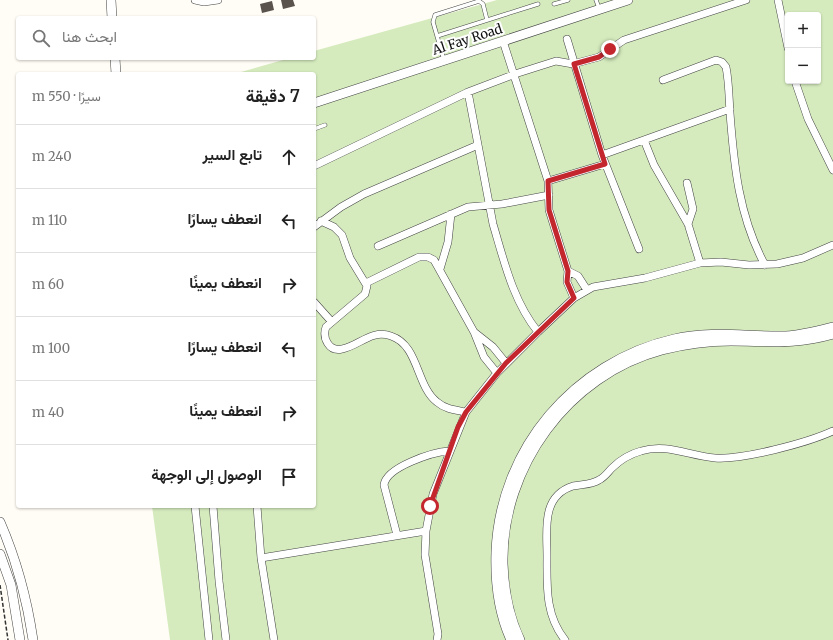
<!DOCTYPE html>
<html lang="ar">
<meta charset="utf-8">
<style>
body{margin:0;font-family:Merriweather,Vazirmatn,serif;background:#f2f2f2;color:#222;direction:rtl}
.controls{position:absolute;right:12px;top:12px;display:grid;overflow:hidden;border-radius:4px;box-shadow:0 1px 3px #0004}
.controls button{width:36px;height:36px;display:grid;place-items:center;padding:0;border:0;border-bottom:1px solid #e0e0e0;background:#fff;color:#222;font:20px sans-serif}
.stop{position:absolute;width:12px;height:12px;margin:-9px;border:3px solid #c4262e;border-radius:50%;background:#fff}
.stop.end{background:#c4262e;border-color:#fff;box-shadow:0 1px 4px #0008}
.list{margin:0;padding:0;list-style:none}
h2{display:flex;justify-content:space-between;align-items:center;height:52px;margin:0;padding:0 16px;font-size:17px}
h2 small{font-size:13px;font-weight:400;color:#767676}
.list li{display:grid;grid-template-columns:26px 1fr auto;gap:12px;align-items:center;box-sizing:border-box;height:64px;padding:0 16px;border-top:1px solid #e0e0e0}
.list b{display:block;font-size:15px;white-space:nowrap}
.list em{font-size:13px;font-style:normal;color:#767676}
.icon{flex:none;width:22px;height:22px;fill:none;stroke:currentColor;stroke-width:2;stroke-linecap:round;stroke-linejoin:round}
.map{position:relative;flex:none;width:833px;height:640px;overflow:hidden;direction:ltr}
.search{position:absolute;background:#fff;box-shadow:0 1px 3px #0004;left:16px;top:16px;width:300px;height:44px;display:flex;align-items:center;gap:10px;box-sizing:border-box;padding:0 14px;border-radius:4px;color:#767676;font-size:15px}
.panel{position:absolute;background:#fff;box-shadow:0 1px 3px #0004;left:16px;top:72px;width:300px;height:436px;border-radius:4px;direction:rtl}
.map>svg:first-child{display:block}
.green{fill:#d5ebbd;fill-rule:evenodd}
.building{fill:#5a524d}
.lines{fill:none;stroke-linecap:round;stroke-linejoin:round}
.service-casing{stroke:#444;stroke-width:4.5}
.minor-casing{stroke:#444;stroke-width:8}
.tertiary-casing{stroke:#444;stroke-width:10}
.path{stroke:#333;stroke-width:1.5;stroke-dasharray:4 2;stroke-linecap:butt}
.service{stroke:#fff;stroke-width:3.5}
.minor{stroke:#fff;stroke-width:7}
.tertiary{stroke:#fff;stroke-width:9}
.route{stroke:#c4262e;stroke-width:5}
.labels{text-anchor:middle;stroke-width:4;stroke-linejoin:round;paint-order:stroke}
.street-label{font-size:13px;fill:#111;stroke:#fff}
</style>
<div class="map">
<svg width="833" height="640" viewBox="0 0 833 640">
<rect width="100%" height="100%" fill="#fffdf5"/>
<!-- green -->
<path class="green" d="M 497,0 L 833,0 L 833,640 L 170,640 L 152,506 L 314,506 L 314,74 L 234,74 L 290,58 L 314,58 L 314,51 ZM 788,15 L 818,15 L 818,81 L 788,81 Z"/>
<!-- building -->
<path class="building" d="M 281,0 L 293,0 L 295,6 L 283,9 Z
M 272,1 L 274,10 L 262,13 L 260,4 Z"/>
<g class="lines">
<defs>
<path id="service" d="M 596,0 L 599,8
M 554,4 L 568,0
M 437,36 L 538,4
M 444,60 L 433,22 L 435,15 L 479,1 L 483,4 L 487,20
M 314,129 L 325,125"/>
<path id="minor" d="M 195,0 L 204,2 L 218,0
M 778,0 L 788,48
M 567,39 L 602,155 L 639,249
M 503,41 L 548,181 L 549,210 L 568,271 L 567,282 L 574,298
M 663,80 L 716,60 L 722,62 L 726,67 C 729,82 729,98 730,113 C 734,166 739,217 765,265
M 795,81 L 808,119 L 833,170
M 468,92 L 493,224 C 504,261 513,301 538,332
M 644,140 L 654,165 L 688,224 L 700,263
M 602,155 L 730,109
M 314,166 L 468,92 L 515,74 L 556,61 L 573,64 L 599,57 L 624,40 L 746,0
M 548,181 L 605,164
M 687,183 L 693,209 L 688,224
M 321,221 L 334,227 L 342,235 L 350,258 L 367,286 L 365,294 L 326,327 C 322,338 329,352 342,349 C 359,346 371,329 391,336 C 419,345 416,386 437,402 C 445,409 455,410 466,412
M 314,227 L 341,207 L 364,194 L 478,145
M 378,246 L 468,207 L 502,204 L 549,195
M 440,269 L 448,242 L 451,214
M 568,271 L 578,276 L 587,290
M 366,283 L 419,257 L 428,257 L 434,260 L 474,332 L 484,357 L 497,373
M 314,302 L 331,321
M 474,332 L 493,347 L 506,363
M 195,506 L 209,640
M 213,506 L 219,581 L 226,640
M 257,506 L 261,558 L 274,640
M 397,535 L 384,485 C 386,467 433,452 449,451
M 261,558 L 426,531
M 437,640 L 438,634 L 425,555 L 426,531 L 433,494 L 466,412 L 497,373 L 538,332 L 574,298 L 593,287 L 645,278 L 700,263 L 721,262 L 749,265 L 777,264 L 803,258 L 833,245
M 565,640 C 545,615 547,586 547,556 C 547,530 541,496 573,486 C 582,484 591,485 599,480 C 605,477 608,472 612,468 C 620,460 630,454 641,451 C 667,443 689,456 715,458 C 742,460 807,443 833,431"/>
<path id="tertiary" d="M 111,0 L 112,18
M 115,58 L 116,74
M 314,103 L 628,0
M 0,522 C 17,561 27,599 33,640
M 0,554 L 11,585 L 20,640
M 511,640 C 498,612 495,582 496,552 C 500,449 574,362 674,339 C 712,330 748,337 786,336 C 802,335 817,331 833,327
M 520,640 C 509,617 504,590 503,564 C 501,467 568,375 662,350 C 685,344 708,341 731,341 C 769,341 795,345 833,334"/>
</defs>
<!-- service casing -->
<use href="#service" class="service-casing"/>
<!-- minor casing -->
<use href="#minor" class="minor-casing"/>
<!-- tertiary casing -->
<use href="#tertiary" class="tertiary-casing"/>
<!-- path -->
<path class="path" d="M 0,585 L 8,640"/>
<!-- service -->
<use href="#service" class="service"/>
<!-- minor -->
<use href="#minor" class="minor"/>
<!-- tertiary -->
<use href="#tertiary" class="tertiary"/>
</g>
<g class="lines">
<!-- route -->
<path class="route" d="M 430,506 L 458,427 L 466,412 L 506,363 L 574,298 L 567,282 L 568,271 L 549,210 L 548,181 L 605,164 L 574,64 L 599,57 L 610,49"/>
</g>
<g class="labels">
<!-- street labels -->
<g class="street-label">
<text transform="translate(467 39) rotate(-18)" y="5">Al Fay Road</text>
</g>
</g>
</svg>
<div class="controls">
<button>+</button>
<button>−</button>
</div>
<div class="stop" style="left:430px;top:506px"></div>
<div class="stop end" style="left:610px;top:49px"></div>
<div class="search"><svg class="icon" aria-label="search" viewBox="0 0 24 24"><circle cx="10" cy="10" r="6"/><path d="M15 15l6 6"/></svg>ابحث هنا</div>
<section class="panel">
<h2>7 دقيقة<small>سيرًا · 550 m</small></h2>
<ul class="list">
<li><svg class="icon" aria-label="ahead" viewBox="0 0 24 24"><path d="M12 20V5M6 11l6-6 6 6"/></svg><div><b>تابع السير</b></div><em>240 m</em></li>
<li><svg class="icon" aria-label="left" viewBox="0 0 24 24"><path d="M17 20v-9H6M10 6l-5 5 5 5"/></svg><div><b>انعطف يسارًا</b></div><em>110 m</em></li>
<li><svg class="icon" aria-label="right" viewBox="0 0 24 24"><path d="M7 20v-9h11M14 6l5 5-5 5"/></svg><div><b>انعطف يمينًا</b></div><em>60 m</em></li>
<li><svg class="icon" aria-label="left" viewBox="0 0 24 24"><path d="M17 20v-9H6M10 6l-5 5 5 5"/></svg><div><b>انعطف يسارًا</b></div><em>100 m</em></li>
<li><svg class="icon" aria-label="right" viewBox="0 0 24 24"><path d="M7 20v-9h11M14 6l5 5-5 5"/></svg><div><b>انعطف يمينًا</b></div><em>40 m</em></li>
<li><svg class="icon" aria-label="arrive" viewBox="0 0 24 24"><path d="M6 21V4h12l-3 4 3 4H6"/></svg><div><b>الوصول إلى الوجهة</b></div></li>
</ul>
</section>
</div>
